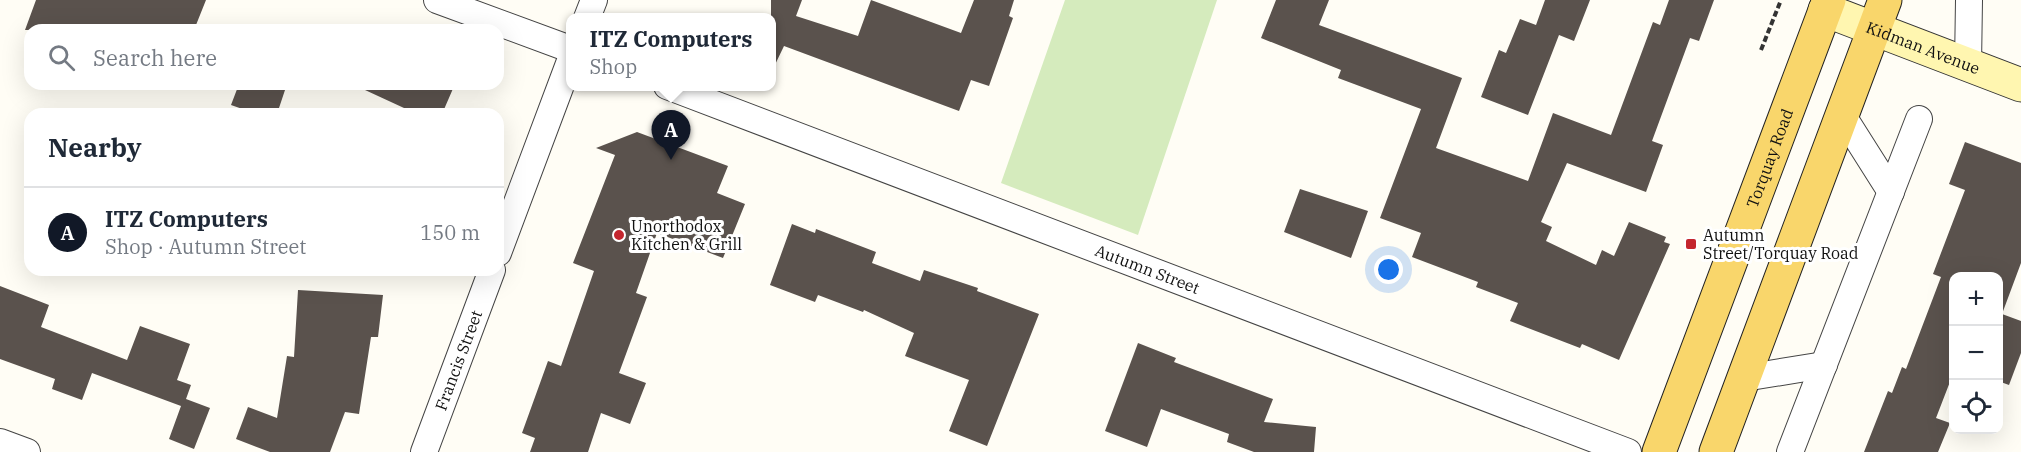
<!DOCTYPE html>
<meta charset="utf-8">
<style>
body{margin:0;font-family:"IBM Plex Serif",serif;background:#f6f6f7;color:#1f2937}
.controls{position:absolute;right:18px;bottom:18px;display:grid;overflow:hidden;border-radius:12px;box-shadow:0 6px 24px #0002}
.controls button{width:54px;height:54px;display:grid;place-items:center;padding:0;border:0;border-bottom:2px solid #e0e1e3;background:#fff;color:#1f2937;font:30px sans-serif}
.you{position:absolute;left:1389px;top:270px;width:21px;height:21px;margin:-15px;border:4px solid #fff;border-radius:50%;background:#1a73e8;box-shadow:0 0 0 9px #1a73e833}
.badge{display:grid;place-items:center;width:39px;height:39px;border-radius:50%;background:#111827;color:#fff;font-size:20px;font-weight:700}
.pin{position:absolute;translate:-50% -50px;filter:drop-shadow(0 2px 3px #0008)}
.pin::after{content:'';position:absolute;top:32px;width:21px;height:18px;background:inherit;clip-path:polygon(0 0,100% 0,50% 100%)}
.popup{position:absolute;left:566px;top:13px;width:210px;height:78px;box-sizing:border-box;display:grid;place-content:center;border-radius:12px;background:#fff;filter:drop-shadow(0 2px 4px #0005);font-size:20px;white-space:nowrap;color:#747a83}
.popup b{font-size:22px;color:#1f2937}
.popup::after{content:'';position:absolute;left:50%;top:100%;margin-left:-12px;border:12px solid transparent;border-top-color:#fff}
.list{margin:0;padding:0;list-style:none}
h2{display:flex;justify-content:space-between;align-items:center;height:78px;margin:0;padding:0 24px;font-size:26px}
h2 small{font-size:20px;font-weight:400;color:#747a83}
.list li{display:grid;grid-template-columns:39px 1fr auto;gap:18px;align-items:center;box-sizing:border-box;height:90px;padding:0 24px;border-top:2px solid #e0e1e3}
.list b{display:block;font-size:22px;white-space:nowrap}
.list p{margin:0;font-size:20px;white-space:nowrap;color:#747a83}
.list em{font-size:20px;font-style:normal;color:#747a83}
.icon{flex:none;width:33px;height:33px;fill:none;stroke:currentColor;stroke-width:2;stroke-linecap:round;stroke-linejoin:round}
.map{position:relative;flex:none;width:2021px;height:452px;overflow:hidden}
.search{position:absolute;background:#fff;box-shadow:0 6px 24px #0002;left:24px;top:24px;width:480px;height:66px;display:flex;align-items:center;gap:15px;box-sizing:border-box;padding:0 21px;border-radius:18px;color:#747a83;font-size:22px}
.panel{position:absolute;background:#fff;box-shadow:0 6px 24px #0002;left:24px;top:108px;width:480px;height:168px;border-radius:18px}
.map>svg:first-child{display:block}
.green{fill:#d5ebbd}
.building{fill:#5a524d}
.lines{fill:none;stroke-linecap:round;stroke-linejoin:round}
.street-casing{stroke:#444;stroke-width:28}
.secondary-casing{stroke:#333;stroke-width:35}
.primary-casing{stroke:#222;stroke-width:35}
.path{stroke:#333;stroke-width:4;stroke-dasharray:6 3;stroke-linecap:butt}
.street{stroke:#fff;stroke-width:26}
.secondary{stroke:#fff6b0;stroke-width:33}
.primary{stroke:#f9d66b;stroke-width:33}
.poi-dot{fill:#c4262e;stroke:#fff;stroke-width:2}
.labels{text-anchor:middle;stroke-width:6;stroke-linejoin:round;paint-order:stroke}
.street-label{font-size:16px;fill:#111;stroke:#fff}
.poi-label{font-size:16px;fill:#111;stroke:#fff;text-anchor:start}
</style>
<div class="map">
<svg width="2021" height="452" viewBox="0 0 2021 452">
<rect width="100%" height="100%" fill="#fffdf5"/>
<!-- green -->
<path class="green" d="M 1065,0 L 1217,0 L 1138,235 L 1001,183 Z"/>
<!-- building -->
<path class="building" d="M 36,0 L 206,0 L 194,30 L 25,30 Z
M 771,0 L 802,0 L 796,16 L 858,36 L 871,0 L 961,33 L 974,0 L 1014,0 L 1009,16 L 1013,18 L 989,86 L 971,80 L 959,111 L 784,46 L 771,73 Z
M 1276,0 L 1329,0 L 1319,25 L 1462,78 L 1436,148 L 1528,181 L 1553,113 L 1611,135 L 1653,22 L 1660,25 L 1669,0 L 1714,0 L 1699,41 L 1690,38 L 1652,141 L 1663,145 L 1646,192 L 1567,163 L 1541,222 L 1552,227 L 1546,241 L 1596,265 L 1602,250 L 1614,256 L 1629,222 L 1666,237 L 1664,242 L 1670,244 L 1619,360 L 1582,344 L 1580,348 L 1510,321 L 1518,303 L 1476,287 L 1478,282 L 1412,257 L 1421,233 L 1380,218 L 1421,109 L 1338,78 L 1341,70 L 1261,38 Z
M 1545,0 L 1590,0 L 1574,41 L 1559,35 L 1528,115 L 1481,97 L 1499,50 L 1506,53 L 1520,19 L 1536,25 Z
M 239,84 L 287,84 L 277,114 L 257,114 L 231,105 Z
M 352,84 L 455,84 L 442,114 L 417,114 Z
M 637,132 L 728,166 L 717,193 L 745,204 L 723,258 L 657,233 L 636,293 L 647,297 L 619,373 L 646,383 L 630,424 L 601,413 L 588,452 L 530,452 L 535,438 L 522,433 L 548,361 L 561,366 L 594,271 L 573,263 L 615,155 L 596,148 Z
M 1965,142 L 2021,163 L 2021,263 L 2002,314 L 2021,321 L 2021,353 L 2009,385 L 1998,381 L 1998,276 L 1953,276 L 1953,374 L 1936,418 L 1950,423 L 1938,452 L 1864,452 L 1888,391 L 1892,393 L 1902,367 L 1906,369 L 1941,277 L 1933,274 L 1965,190 L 1949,184 Z
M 1300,189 L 1368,211 L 1351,258 L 1284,232 Z
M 792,224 L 815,233 L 816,229 L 876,252 L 872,263 L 920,281 L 924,270 L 978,288 L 977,291 L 1039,314 L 987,446 L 949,431 L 969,380 L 905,356 L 914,333 L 864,310 L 863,312 L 818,295 L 815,302 L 770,285 Z
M 0,286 L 49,305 L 41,327 L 127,360 L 140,326 L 190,344 L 177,380 L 191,385 L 186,399 L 210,408 L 194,449 L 169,439 L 181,406 L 92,373 L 82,400 L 52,389 L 55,379 L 0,359 Z
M 298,290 L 383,295 L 378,337 L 371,337 L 359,414 L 345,412 L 330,452 L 270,452 L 236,439 L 248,407 L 277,418 L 287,356 L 294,357 Z
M 1138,343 L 1176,358 L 1174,362 L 1273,399 L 1264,422 L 1316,427 L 1314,452 L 1254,452 L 1227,442 L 1229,434 L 1161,409 L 1147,447 L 1105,431 Z"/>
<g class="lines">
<defs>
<g id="street">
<path d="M 437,0 L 570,49"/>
<path d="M 587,18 L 594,0"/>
<path d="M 1968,65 L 1969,0"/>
<path id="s1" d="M 667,86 L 1628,452"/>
<path d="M 1841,113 L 1891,192"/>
<path d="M 498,253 L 570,61"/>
<path d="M 1744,378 L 1824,365"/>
<path d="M 0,442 L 27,452"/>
<path id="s2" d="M 424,452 L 492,270"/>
<path d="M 1790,452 L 1919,119"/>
</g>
<g id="secondary">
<path id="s3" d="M 1825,10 L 2021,85"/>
</g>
<g id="primary">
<path id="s4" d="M 1659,452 L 1829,0"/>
<path d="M 1716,452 L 1885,0"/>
</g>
</defs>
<!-- street casing -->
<use href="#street" class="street-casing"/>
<!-- secondary casing -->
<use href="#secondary" class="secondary-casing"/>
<!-- primary casing -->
<use href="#primary" class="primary-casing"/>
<!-- path -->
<path class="path" d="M 1761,50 L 1781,0"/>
<!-- street -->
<use href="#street" class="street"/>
<!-- secondary -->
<use href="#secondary" class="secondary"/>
<!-- primary -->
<use href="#primary" class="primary"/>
</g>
<!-- markers -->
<g class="poi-dot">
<circle cx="619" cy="235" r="6"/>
<rect x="1685" y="238" width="12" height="12" rx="3"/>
</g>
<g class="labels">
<!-- street labels -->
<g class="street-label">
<text dy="6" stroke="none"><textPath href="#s3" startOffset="105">Kidman Avenue</textPath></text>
<text dy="6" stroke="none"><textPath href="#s4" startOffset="314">Torquay Road</textPath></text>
<text dy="6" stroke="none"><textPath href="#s1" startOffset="514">Autumn Street</textPath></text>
<text dy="6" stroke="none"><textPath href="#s2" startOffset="98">Francis Street</textPath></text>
</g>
<!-- poi labels -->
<g class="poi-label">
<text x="631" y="232">Unorthodox<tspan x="631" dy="18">Kitchen &amp; Grill</tspan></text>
<text x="1703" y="241">Autumn<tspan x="1703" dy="18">Street/Torquay Road</tspan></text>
</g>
</g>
</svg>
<div class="controls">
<button>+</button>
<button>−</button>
<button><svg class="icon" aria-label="locate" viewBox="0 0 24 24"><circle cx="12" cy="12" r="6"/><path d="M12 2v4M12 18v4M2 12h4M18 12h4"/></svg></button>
</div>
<div class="you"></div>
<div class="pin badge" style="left:671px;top:160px">A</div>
<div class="popup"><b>ITZ Computers</b>Shop</div>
<div class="search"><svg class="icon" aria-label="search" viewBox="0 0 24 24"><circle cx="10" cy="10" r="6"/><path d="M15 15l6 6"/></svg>Search here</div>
<section class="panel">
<h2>Nearby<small></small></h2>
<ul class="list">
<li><span class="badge">A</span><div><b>ITZ Computers</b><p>Shop · Autumn Street</p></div><em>150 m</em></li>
</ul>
</section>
</div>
